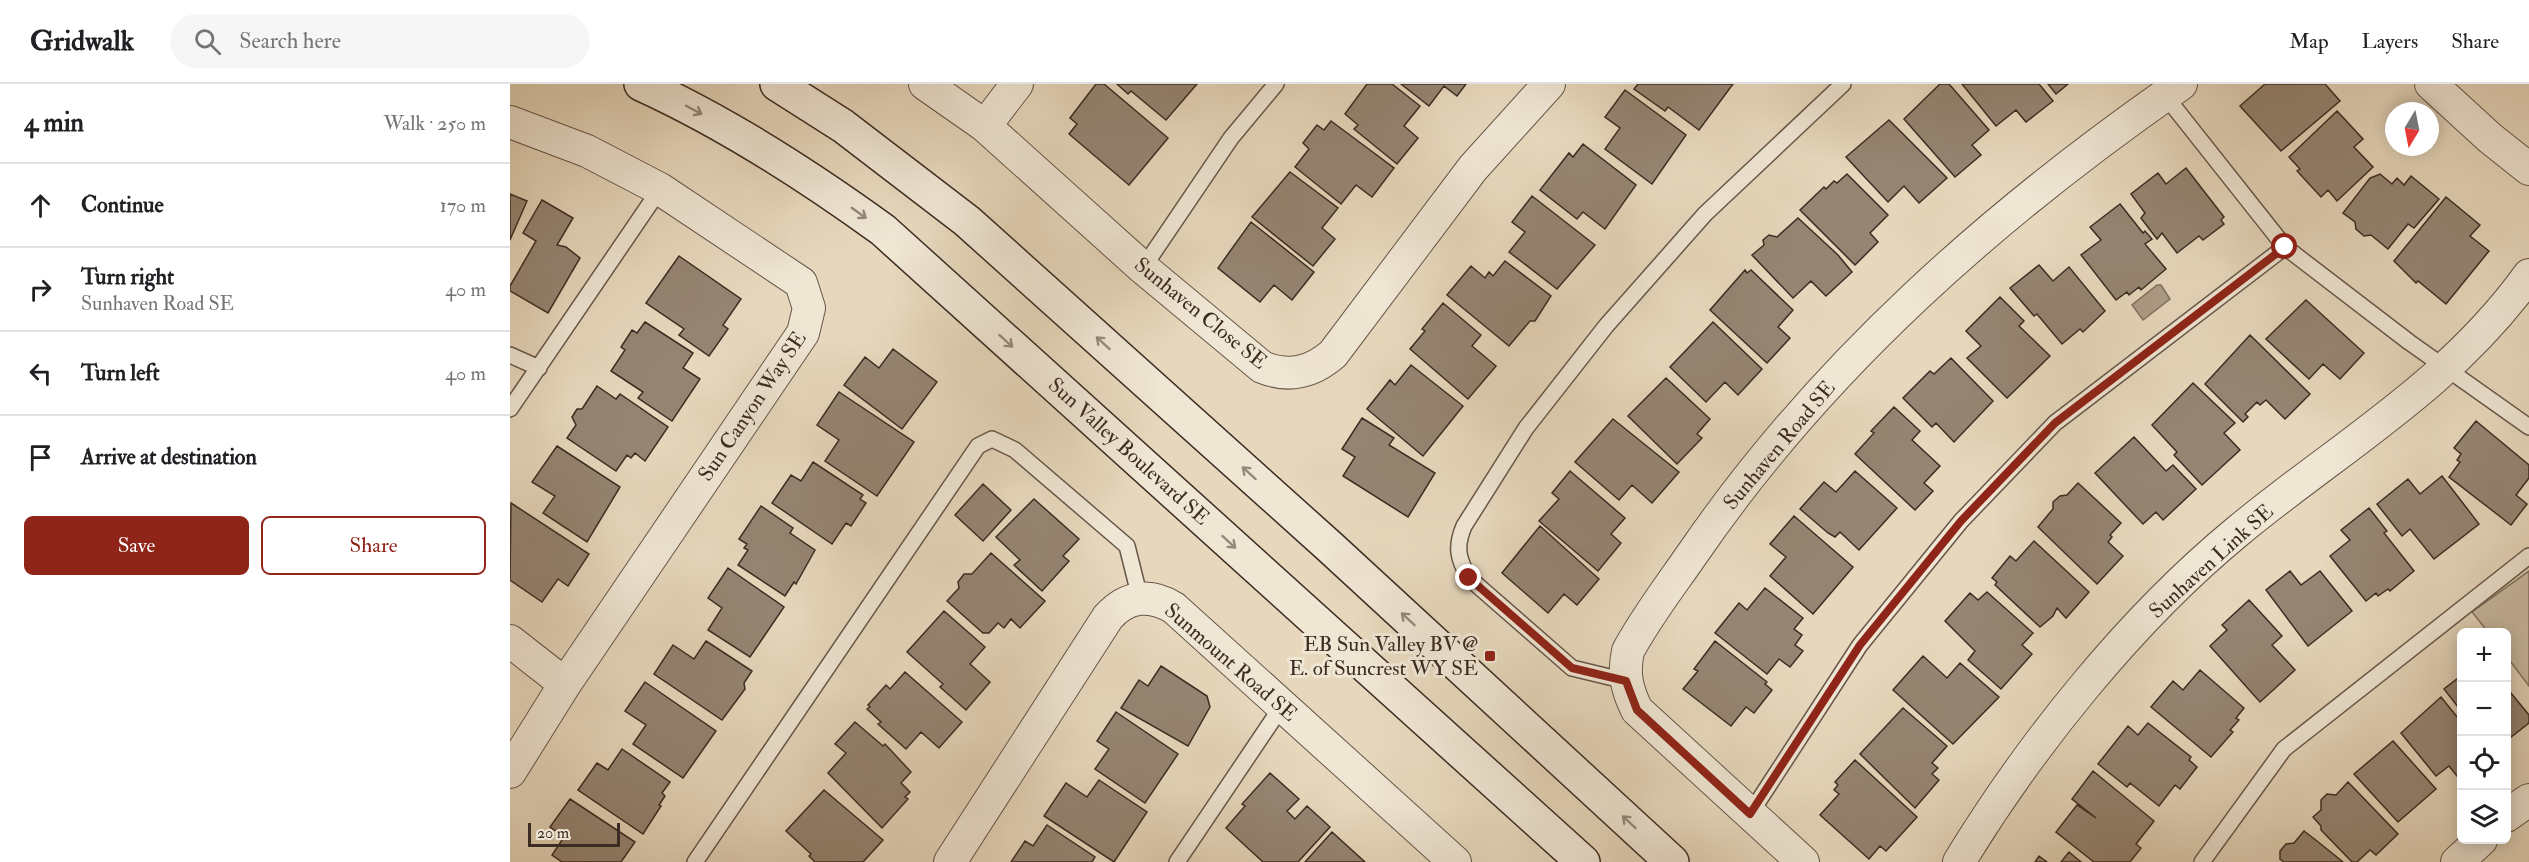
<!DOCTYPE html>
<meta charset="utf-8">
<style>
body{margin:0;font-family:"IM FELL Double Pica",serif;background:#f6f6f6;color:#202124}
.controls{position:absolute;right:18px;bottom:18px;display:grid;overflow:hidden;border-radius:9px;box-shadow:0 3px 15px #0003}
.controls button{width:54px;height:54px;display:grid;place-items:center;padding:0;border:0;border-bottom:2px solid #e0e0e0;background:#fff;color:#202124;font:30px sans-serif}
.compass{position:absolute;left:1875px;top:18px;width:54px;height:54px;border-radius:50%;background:#fff;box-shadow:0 3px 15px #0003;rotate:190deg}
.scale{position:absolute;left:18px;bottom:15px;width:92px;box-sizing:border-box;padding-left:6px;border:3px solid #3c2b22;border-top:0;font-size:16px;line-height:21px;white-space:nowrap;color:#3c2b22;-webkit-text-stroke:4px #efe6d4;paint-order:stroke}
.stop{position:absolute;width:18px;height:18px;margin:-14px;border:4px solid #8f2418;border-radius:50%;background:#fff}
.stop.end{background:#8f2418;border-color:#fff;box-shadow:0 2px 6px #0008}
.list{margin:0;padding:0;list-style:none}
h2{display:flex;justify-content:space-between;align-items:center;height:78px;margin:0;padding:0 24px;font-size:26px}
h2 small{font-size:20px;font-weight:400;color:#757577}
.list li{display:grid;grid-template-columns:39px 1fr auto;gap:18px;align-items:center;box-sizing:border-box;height:84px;padding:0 24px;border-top:2px solid #e0e0e0}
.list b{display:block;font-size:22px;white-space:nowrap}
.list p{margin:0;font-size:20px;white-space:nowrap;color:#757577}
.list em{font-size:20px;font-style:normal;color:#757577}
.actions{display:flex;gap:12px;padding:18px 24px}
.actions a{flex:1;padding:14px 0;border:2px solid #8f2418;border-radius:9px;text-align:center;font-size:21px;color:#8f2418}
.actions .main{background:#8f2418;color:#fff}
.icon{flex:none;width:33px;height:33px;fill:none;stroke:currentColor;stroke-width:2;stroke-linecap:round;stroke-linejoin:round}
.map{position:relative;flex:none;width:2019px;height:778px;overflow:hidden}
header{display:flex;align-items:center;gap:36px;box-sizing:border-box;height:84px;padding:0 30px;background:#fff;border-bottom:2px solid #e0e0e0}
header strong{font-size:28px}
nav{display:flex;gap:33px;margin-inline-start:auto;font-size:21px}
.search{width:420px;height:54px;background:#f6f6f6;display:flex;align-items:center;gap:15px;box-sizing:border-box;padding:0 21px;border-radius:33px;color:#757577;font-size:22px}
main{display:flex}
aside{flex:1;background:#fff}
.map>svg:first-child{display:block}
.green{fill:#cabba3;stroke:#837362;stroke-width:1.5}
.water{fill:#ad9d88;stroke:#806f5f;stroke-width:1.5}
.building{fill:#958573;stroke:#3c2b22;stroke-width:1.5}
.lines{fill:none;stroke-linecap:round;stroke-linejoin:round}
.lane-casing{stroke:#675649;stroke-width:18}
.street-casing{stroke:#675649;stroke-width:34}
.secondary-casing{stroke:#3c2b22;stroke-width:36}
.lane{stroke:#efe6d4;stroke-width:15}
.street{stroke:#efe6d4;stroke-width:32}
.secondary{stroke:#efe6d4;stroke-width:33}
.oneway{stroke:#96887b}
.route{stroke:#8f2418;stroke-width:8}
.poi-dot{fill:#8f2418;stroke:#efe6d4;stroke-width:2}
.labels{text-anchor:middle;stroke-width:6;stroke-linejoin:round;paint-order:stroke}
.street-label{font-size:21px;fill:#3c2b22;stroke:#efe6d4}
.poi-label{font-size:21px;fill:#3c2b22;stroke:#efe6d4;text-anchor:end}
</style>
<header>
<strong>Gridwalk</strong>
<div class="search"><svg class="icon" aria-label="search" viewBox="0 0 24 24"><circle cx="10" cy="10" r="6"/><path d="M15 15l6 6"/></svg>Search here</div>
<nav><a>Map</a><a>Layers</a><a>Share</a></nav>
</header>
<main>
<aside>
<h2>4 min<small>Walk · 250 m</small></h2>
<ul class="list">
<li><svg class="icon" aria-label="ahead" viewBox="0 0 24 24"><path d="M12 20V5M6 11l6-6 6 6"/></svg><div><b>Continue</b></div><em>170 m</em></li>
<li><svg class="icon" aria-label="right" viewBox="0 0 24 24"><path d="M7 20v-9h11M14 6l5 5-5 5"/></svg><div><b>Turn right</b><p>Sunhaven Road SE</p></div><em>40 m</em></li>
<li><svg class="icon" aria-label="left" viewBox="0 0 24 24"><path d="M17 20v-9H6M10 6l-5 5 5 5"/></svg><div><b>Turn left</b></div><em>40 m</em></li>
<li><svg class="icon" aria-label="arrive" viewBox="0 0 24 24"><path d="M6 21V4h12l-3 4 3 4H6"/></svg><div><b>Arrive at destination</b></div></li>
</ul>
<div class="actions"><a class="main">Save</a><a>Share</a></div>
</aside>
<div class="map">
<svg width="2019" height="778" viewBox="0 0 2019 778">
<rect width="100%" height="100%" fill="#e7d8bd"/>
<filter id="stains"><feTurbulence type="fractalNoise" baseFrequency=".00333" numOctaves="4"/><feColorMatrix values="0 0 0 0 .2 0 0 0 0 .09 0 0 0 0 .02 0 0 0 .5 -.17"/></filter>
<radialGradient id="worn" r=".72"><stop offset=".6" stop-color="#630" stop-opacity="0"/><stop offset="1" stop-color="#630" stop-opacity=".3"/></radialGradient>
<!-- green -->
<path class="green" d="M 2019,487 L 2019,602 L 1997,573 L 1996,548 L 1978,548 L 1962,528 Z"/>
<!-- water -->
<path class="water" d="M 1647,201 L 1651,201 L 1660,215 L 1633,236 L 1622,221 Z"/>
<!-- building -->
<path class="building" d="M 586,0 L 594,0 L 658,54 L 619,101 L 559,50 L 567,40 L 560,34 Z
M 607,0 L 687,0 L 656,36 L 621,7 L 618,10 Z
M 857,0 L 882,0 L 910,22 L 894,42 L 908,54 L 887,80 L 844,45 L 848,41 L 835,30 Z
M 891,0 L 956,0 L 947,12 L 934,2 L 919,22 Z
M 1128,0 L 1223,0 L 1189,46 L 1158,23 L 1155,27 L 1124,5 Z
M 1430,0 L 1439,0 L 1479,46 L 1462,61 L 1471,71 L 1445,93 L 1394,35 Z
M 1452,0 L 1529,0 L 1543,17 L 1516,38 L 1506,26 L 1486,42 Z
M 1538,0 L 1558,0 L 1546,10 Z
M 1755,0 L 1815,0 L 1830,17 L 1771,67 L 1730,22 Z
M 1115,6 L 1176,51 L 1142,100 L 1095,65 L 1110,44 L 1095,33 Z
M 1827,27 L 1853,55 L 1844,63 L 1863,83 L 1827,117 L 1818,106 L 1811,113 L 1787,87 L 1790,85 L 1779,73 Z
M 1379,36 L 1437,94 L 1409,119 L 1394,102 L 1378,118 L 1336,73 Z
M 821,37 L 884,84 L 862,113 L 846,101 L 831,120 L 785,83 L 799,65 L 793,59 L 807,41 L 814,46 Z
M 1073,60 L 1126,101 L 1095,145 L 1073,128 L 1067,135 L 1030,106 L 1059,69 L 1063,73 Z
M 1676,84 L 1714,133 L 1711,136 L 1714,140 L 1693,156 L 1689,152 L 1667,169 L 1652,149 L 1647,155 L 1631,134 L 1635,129 L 1621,110 L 1648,89 L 1656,100 Z
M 780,88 L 828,124 L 812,144 L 825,155 L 803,182 L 742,133 Z
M 1337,90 L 1378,131 L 1360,149 L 1368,158 L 1345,181 L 1290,126 L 1314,103 L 1316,105 L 1324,97 L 1327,99 Z
M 1870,90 L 1882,100 L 1887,94 L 1894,101 L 1901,92 L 1929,115 L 1904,144 L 1898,140 L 1878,165 L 1861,151 L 1854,152 L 1846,145 L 1845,138 L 1833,129 L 1860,94 Z
M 0,110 L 17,117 L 0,156 Z
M 1022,112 L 1085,161 L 1047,205 L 999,168 L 1015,148 L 1002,138 Z
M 1936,113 L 1970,141 L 1960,152 L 1979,167 L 1936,220 L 1908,197 L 1906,199 L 1884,177 Z
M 32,116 L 63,134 L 47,161 L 56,163 L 70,174 L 38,229 L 0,207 L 0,202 L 26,157 L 13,149 Z
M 1610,120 L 1633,149 L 1635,147 L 1642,155 L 1635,160 L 1656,185 L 1631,206 L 1629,203 L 1619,211 L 1617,208 L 1606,216 L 1571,171 L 1591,156 L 1580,143 Z
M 1288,134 L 1328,171 L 1342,188 L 1316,212 L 1301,197 L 1283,214 L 1242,171 L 1254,161 L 1253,156 L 1259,151 L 1267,153 Z
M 741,138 L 804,188 L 782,216 L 764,201 L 750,218 L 708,184 Z
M 169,172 L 231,215 L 213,241 L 218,245 L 199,272 L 169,251 L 174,245 L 136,219 Z
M 995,177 L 1041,212 L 1025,237 L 1020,237 L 999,262 L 937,211 L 961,182 L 975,194 L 979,188 L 983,192 Z
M 1529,181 L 1543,197 L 1559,183 L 1595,227 L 1573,248 L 1570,245 L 1552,260 L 1527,230 L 1524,232 L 1500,204 Z
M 1235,186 L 1237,189 L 1241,186 L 1283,226 L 1268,243 L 1280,254 L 1257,279 L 1200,226 Z
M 1490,213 L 1514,237 L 1509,242 L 1540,272 L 1497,314 L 1457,274 L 1471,262 L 1456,247 Z
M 1796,216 L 1854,269 L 1830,295 L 1813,280 L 1799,295 L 1756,255 Z
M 933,219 L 971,251 L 962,262 L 986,282 L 958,315 L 900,265 L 915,247 L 912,245 Z
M 135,238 L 183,269 L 173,284 L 190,295 L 162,337 L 128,314 L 133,308 L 101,287 L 115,266 L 111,263 L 122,246 L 127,249 Z
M 1203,238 L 1252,285 L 1228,311 L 1215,298 L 1196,318 L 1160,283 Z
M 1740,251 L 1800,310 L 1775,335 L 1756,316 L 1750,321 L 1747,318 L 1735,330 L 1738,333 L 1733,338 L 1695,300 Z
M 383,265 L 427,298 L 392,345 L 334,301 L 355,273 L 369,284 Z
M 1441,274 L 1483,317 L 1444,358 L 1426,339 L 1422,343 L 1393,314 L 1420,287 L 1424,290 Z
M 901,281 L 953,322 L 913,372 L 857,325 L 880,296 L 885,301 Z
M 1156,294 L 1200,335 L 1187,350 L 1192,354 L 1167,380 L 1118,332 Z
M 1683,299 L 1725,339 L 1714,349 L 1730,366 L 1692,401 L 1664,371 L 1667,368 L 1642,341 Z
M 87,302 L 106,315 L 110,310 L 158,343 L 135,377 L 125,369 L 121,374 L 117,371 L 106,387 L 57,354 L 66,341 L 62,333 L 67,325 L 72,325 Z
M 329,308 L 404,358 L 367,412 L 315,377 L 329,356 L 307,341 Z
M 1384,323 L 1410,347 L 1402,356 L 1430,382 L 1414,399 L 1423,407 L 1405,426 L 1345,370 L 1364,349 L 1361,347 Z
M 852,334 L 884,354 L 879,361 L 925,389 L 898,433 L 833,392 L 845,373 L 832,365 Z
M 1103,335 L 1169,388 L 1142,419 L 1122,401 L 1109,416 L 1065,378 Z
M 1966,337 L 2019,381 L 2019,394 L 2006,411 L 2017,420 L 2001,441 L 1939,393 L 1950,378 L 1947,376 L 1951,370 L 1944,364 Z
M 1624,353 L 1656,387 L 1663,381 L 1686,405 L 1653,436 L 1646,428 L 1633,440 L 1585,389 Z
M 47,362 L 110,403 L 77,458 L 33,429 L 45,412 L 22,398 Z
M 303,378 L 353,411 L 350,415 L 356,419 L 341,442 L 336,439 L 322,460 L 262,419 L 281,391 L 291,397 Z
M 1060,387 L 1115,434 L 1101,450 L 1111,459 L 1088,487 L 1029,437 L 1049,415 L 1042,409 Z
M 1345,387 L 1387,424 L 1349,466 L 1330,448 L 1325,453 L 1318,449 L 1290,425 L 1314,398 L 1326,408 Z
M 1932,392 L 1969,440 L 1924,475 L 1900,445 L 1892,452 L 1867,420 L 1898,395 L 1910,410 Z
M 1568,399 L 1611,439 L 1600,451 L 1602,453 L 1598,458 L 1613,472 L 1587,500 L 1528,443 L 1543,425 L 1543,418 L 1550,412 L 1557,411 Z
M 473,400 L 501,426 L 473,457 L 445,431 Z
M 524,415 L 569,455 L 553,472 L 559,477 L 532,507 L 504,481 L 510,476 L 486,453 Z
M 1,419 L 79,470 L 58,502 L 48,495 L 32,518 L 0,496 Z
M 251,422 L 283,444 L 280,449 L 305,466 L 286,500 L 284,498 L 275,512 L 228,481 L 238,466 L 234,464 L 237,460 L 229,455 Z
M 1859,424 L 1877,447 L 1874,449 L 1904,487 L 1880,507 L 1878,505 L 1868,512 L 1866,509 L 1856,517 L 1820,472 L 1840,456 L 1831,446 Z
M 1284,432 L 1343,483 L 1303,530 L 1260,492 L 1276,473 L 1260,460 Z
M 1030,442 L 1089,495 L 1067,521 L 1054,510 L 1038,529 L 992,489 Z
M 1524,457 L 1579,508 L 1556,534 L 1547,524 L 1543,532 L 1530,543 L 1485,501 L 1487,498 L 1482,494 L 1500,472 L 1506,477 Z
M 481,469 L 535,517 L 510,544 L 501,535 L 494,544 L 488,539 L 479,549 L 473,549 L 437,517 L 449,504 L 448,498 L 454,490 L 462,490 Z
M 218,484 L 274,523 L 240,573 L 198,546 L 212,524 L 198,514 Z
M 1780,487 L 1791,501 L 1810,487 L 1842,527 L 1798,562 L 1756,506 Z
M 1255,504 L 1293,534 L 1284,545 L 1292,551 L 1285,561 L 1293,567 L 1280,583 L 1269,575 L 1257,590 L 1205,549 L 1229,519 L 1237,526 Z
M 1477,508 L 1523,549 L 1512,561 L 1522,570 L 1491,605 L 1458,576 L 1465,567 L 1435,537 L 1460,509 L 1468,516 Z
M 1739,516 L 1772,552 L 1762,561 L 1785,586 L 1750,618 L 1700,562 L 1717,546 L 1712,541 Z
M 434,527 L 475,563 L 460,580 L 480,598 L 456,626 L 430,603 L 433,600 L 397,568 Z
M 196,557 L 242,587 L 234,599 L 235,605 L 212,636 L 144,590 L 163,561 L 184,575 Z
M 1205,557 L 1257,598 L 1255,600 L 1262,606 L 1244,629 L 1236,623 L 1221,642 L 1173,605 L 1188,587 L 1184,585 Z
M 1413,572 L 1437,594 L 1450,579 L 1489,613 L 1443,660 L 1383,606 Z
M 651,582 L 697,612 L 700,623 L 678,662 L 611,624 L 629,596 L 638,602 Z
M 1690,586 L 1734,624 L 1726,634 L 1729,636 L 1720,646 L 1723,648 L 1701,673 L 1641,623 L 1663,597 L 1673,606 Z
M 395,588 L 452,638 L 429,664 L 411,648 L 396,665 L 368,640 L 371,638 L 357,625 L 360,623 L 358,621 L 376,601 L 380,605 Z
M 1952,591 L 1952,628 L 1934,605 Z
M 135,598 L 206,647 L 173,694 L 123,660 L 136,641 L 115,627 Z
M 1996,603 L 2019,631 L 2019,639 L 1996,657 Z
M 1931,613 L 1952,639 L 1952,688 L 1947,692 L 1939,682 L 1926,692 L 1891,649 Z
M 1393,624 L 1437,662 L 1422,679 L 1428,684 L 1422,690 L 1429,696 L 1405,724 L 1350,670 Z
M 606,628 L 668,670 L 635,719 L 585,685 L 599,665 L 587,657 Z
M 345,638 L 373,662 L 375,660 L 401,688 L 391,699 L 400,708 L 395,713 L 398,715 L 372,744 L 318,689 L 336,669 L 325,660 Z
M 1638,639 L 1681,673 L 1679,676 L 1687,683 L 1670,705 L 1665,701 L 1649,722 L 1620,699 L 1617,703 L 1588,680 L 1618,642 L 1628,651 Z
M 1883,657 L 1926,705 L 1888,738 L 1844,690 Z
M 112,665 L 160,698 L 152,709 L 155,712 L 149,721 L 151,722 L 133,750 L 68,706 L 87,679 L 98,686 Z
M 1345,676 L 1407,733 L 1376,767 L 1370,762 L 1359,775 L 1310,731 L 1329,710 L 1324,706 L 1328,701 L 1325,698 Z
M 1583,687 L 1644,737 L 1626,760 L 1631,764 L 1620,778 L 1584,778 L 1546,748 L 1567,721 L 1586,734 L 1562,715 Z
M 760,689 L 789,715 L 777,727 L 785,735 L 797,722 L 820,743 L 788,778 L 753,778 L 716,744 L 735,722 L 732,720 Z
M 589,696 L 637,728 L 604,778 L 534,732 L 556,699 L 577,713 Z
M 1838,698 L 1888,750 L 1866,771 L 1860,766 L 1847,778 L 1842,778 L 1811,746 L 1811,742 L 1803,733 L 1811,726 L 1811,716 L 1817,710 L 1826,711 Z
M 314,706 L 373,756 L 353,778 L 305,778 L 299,772 L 301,770 L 276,747 Z
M 60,715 L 125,758 L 111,778 L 52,778 L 42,771 L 54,753 L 40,743 Z
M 537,741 L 585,773 L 582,778 L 501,778 L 515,757 L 523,762 Z
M 1794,747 L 1807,757 L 1833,778 L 1774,778 L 1770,775 L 1770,767 L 1776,760 L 1784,759 Z
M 822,748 L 855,778 L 795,778 Z
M 1559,768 L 1571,778 L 1551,778 Z
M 1529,772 L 1537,778 L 1525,778 Z"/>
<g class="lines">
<defs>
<path id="lane" d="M 1653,9 L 1775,163 L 1899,258 L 2019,343
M 633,184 L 721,54 L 766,0
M 0,271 L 29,284
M 0,325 L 150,105
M 1116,597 L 1062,584 L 959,494 C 948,475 945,463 954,442 L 1016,344 L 1096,242 L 1195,130 L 1333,0
M 1240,730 L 1350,561 L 1451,437 L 1545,339 L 1775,163
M 185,778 L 468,362 L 482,355 L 505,366 L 617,462 L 630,514
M 667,778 L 772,622
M 1692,778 L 1774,665 L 2019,472"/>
<path id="street" d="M 415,0 L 475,42 L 633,184 L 752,283 C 779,294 801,289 823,270 L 963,84 L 1039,0
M 1921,0 L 1980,54 L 2019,85
M 0,38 L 77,67 L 150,105 L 291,199 L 299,224 L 293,249 L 55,600 L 0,688
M 475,42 L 507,0
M 0,557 L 55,600
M 1996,732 L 2019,716
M 440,778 L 598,533 C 617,512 640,509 664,524 L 945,778
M 1293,778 L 1127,626 C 1117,606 1113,590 1118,567 C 1136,533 1161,501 1183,469 C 1312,281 1485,129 1671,0
M 1449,778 C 1521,660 1621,535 1728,447 C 1831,362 1939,302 2019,191
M 1947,778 L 1971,756"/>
<path id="secondary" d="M 131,0 C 217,39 297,91 373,146 L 1073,778
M 267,0 L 333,42 L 457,137 L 820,463 L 1162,778"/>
</defs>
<!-- lane casing -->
<use href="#lane" class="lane-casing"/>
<!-- street casing -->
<use href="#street" class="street-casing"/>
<!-- secondary casing -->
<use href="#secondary" class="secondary-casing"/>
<!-- lane -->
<use href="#lane" class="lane"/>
<!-- street -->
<use href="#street" class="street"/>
<!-- secondary -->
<use href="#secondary" class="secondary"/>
</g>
<!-- one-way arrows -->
<defs><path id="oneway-shaft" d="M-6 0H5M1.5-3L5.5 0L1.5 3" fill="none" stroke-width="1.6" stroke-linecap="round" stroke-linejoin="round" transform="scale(1.5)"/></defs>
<g class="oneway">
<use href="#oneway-shaft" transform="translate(184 26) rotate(28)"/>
<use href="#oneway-shaft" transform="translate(349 129) rotate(36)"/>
<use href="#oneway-shaft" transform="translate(496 257) rotate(42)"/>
<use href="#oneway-shaft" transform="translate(593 259) rotate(-138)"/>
<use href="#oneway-shaft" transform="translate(739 389) rotate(-138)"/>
<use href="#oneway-shaft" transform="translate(719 458) rotate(42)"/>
<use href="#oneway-shaft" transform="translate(898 535) rotate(-137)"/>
<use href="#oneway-shaft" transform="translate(1119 738) rotate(-137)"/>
</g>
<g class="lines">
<!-- route -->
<path class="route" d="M 959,494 L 1062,584 L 1116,597 L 1127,626 L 1240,730 L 1350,561 L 1451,437 L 1545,339 L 1775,163"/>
</g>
<!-- markers -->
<rect class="poi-dot" x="974" y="566" width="12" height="12" rx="3"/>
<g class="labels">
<!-- street labels -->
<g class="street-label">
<text transform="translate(691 229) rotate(39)" y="7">Sunhaven Close SE</text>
<text transform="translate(242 322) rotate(-56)" y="7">Sun Canyon Way SE</text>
<text transform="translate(1269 361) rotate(-50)" y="7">Sunhaven Road SE</text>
<text transform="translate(619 367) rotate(42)" y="7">Sun Valley Boulevard SE</text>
<text transform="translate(1701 477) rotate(-42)" y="7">Sunhaven Link SE</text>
<text transform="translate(721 578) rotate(41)" y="7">Sunmount Road SE</text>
</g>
<!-- poi labels -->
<g class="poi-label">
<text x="968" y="567">EB Sun Valley BV @<tspan x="968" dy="24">E. of Suncrest WY SE</tspan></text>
</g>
</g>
<rect width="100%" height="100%" filter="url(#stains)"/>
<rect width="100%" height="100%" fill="url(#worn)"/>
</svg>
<div class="controls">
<button>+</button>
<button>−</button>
<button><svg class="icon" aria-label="locate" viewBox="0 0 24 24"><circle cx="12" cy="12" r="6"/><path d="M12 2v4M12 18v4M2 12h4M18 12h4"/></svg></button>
<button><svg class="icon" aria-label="layers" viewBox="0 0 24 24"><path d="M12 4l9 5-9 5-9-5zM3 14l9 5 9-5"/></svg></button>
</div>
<svg class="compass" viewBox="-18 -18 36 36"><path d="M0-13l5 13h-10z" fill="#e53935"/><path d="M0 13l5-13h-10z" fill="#757577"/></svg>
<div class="scale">20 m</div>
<div class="stop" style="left:1775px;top:163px"></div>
<div class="stop end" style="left:959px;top:494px"></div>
</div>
</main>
